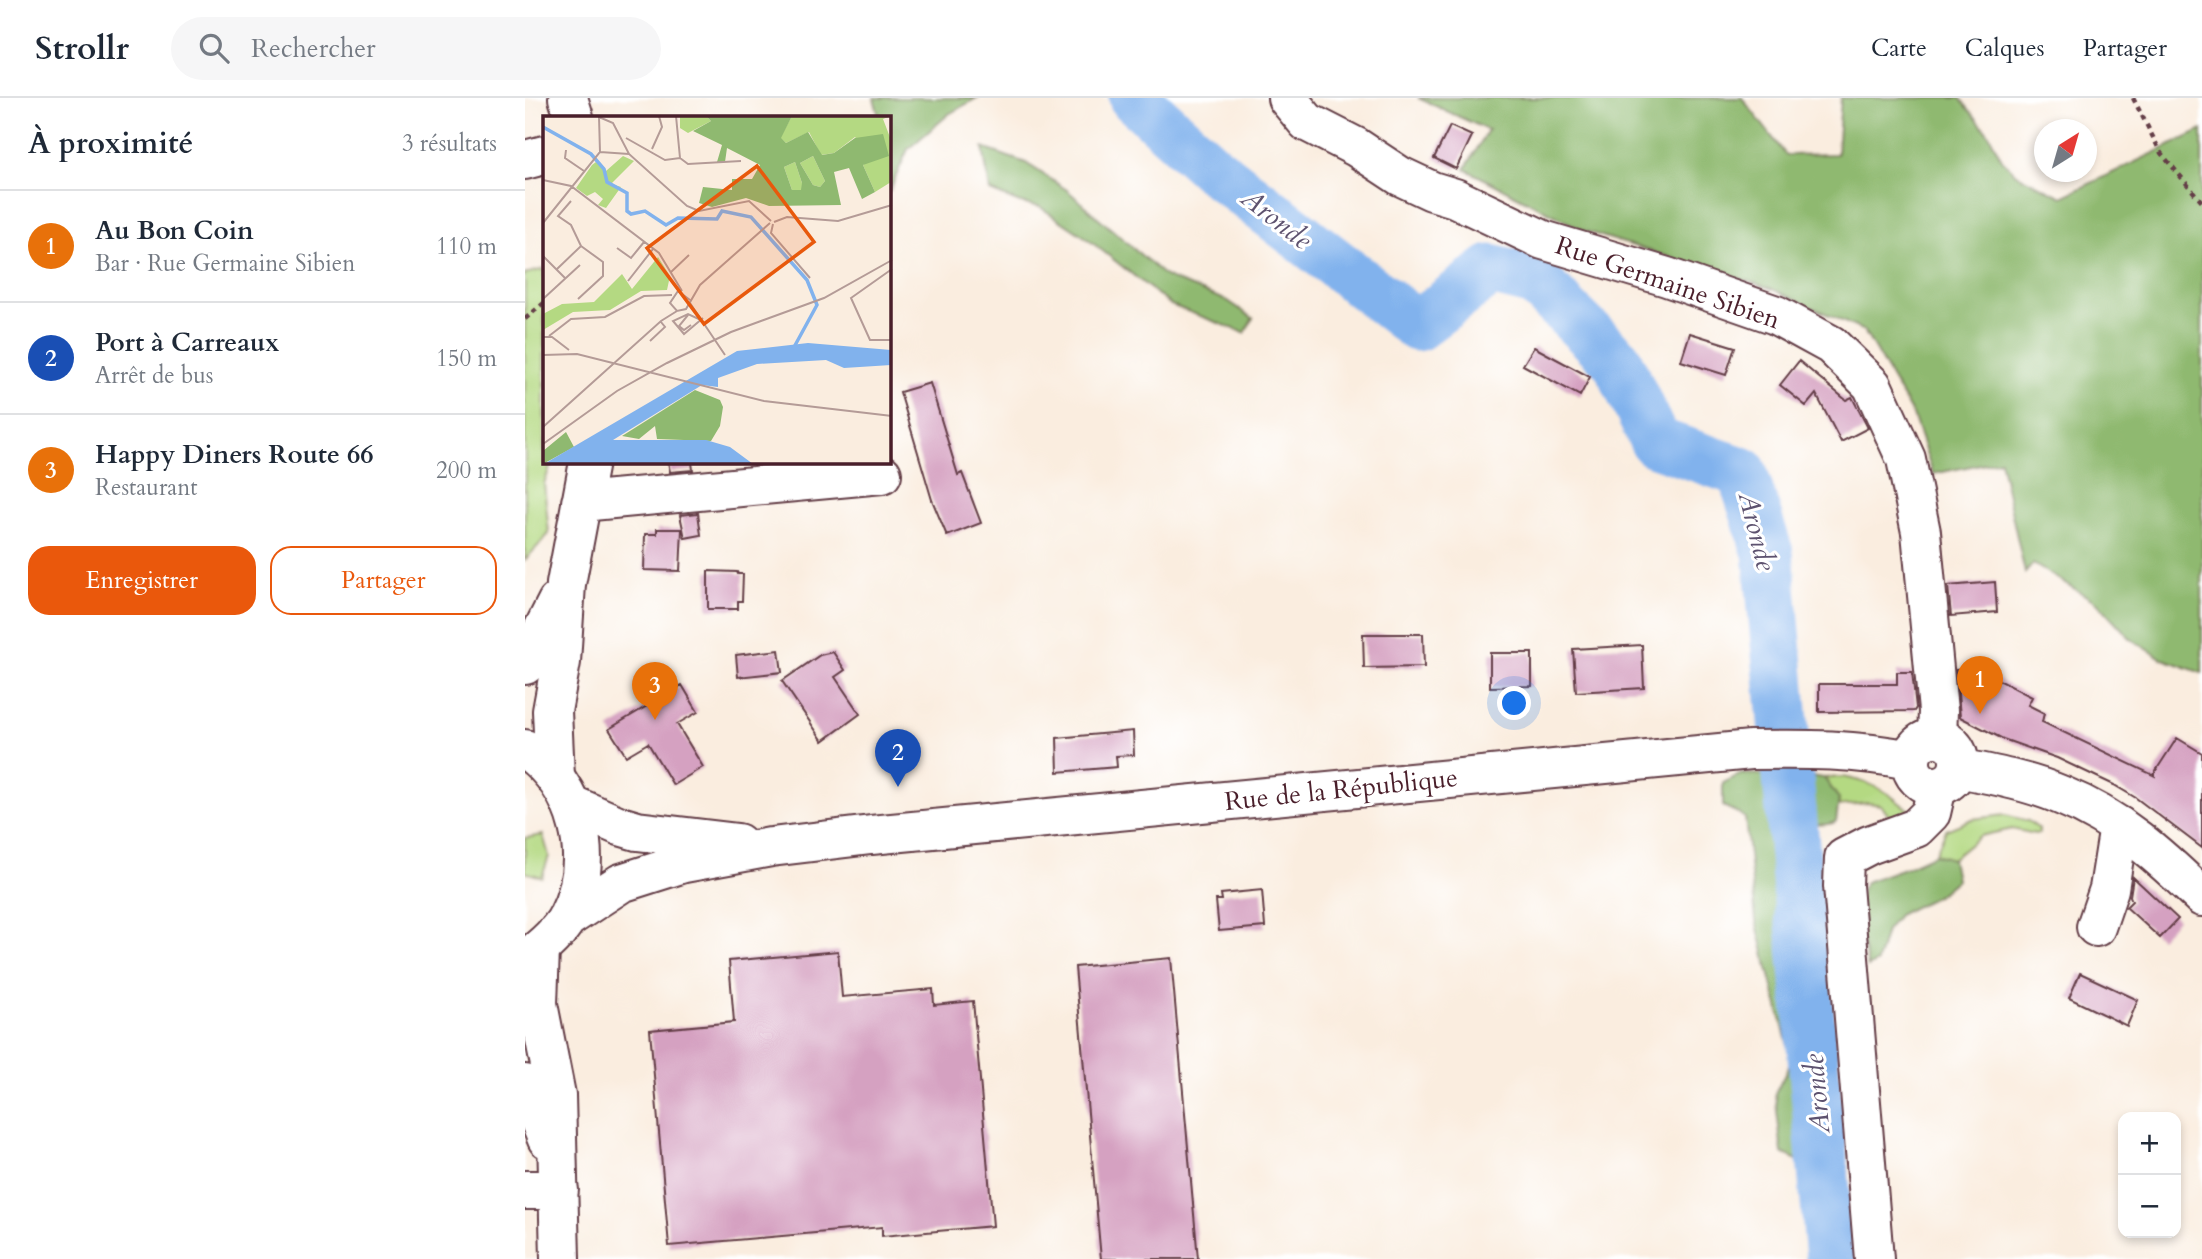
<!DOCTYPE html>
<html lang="fr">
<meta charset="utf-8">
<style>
body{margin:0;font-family:Cardo,serif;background:#f6f6f7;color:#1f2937}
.controls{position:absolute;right:21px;bottom:21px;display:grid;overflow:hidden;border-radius:14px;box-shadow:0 4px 10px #0003}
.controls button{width:63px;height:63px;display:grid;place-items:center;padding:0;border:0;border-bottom:2px solid #e0e1e3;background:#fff;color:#1f2937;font:35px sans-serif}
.compass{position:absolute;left:1509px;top:21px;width:63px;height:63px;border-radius:50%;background:#fff;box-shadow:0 4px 10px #0003;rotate:37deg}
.you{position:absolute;left:990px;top:606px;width:24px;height:24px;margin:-18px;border:5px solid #fff;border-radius:50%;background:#1a73e8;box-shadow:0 0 0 10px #1a73e833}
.badge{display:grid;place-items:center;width:46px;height:46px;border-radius:50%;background:#ea580c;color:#fff;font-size:23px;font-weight:700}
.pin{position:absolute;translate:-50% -58px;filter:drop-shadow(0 2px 4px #0008)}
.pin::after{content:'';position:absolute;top:37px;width:24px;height:21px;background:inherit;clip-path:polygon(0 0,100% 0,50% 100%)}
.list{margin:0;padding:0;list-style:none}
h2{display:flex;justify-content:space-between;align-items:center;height:91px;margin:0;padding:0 28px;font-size:30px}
h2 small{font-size:23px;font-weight:400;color:#747a83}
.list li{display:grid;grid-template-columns:46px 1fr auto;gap:21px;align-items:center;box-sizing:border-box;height:112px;padding:0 28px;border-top:2px solid #e0e1e3}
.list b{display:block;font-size:26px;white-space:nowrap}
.list p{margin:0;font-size:23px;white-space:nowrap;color:#747a83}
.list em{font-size:23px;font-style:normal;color:#747a83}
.actions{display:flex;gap:14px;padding:21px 28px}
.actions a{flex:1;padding:16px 0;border:2px solid #ea580c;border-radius:21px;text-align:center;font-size:24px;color:#ea580c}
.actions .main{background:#ea580c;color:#fff}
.icon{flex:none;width:38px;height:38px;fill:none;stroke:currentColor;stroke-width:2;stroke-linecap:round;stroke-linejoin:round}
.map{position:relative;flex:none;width:1677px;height:1161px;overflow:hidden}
header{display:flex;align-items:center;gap:42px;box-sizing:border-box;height:98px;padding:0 35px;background:#fff;border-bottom:2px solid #e0e1e3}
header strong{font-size:33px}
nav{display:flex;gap:38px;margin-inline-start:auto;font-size:24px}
.search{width:490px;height:63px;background:#f6f6f7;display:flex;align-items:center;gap:18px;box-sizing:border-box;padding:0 24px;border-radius:38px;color:#747a83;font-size:26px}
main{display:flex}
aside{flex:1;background:#fff}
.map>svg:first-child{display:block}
.green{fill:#b4d982;stroke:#7f7c56;stroke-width:2}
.forest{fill:#8fb970;stroke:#6c6c4e;stroke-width:2}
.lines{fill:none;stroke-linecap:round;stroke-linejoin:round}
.river{stroke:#81b2ed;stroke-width:51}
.building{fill:#d5a1c1}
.minor-casing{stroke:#643e46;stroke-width:42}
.major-casing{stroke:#643e46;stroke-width:42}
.path{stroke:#643e46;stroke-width:4.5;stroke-dasharray:5 5;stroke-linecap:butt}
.minor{stroke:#fff;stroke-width:38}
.major{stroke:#fff;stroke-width:38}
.labels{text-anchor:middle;stroke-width:6;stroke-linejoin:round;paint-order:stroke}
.street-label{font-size:26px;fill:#4a1f2b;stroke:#fff}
.water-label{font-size:28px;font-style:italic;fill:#5d526f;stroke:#fff}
.inset-river{fill:none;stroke:#81b2ed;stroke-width:3.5}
.inset-road{fill:none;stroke:#b49b97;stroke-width:2}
.view{fill:#e8590c;fill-opacity:0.15;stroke:#e8590c;stroke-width:3.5}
.inset-edge{fill:none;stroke:#4a1f2b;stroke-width:3.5}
</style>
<header>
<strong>Strollr</strong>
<div class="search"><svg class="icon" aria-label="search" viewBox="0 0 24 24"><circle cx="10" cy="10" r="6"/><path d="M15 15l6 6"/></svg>Rechercher</div>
<nav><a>Carte</a><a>Calques</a><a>Partager</a></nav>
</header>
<main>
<aside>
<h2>À proximité<small>3 résultats</small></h2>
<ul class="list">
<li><span class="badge" style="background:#e8710a">1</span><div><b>Au Bon Coin</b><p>Bar · Rue Germaine Sibien</p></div><em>110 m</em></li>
<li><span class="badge" style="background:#1a4fb4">2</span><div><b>Port à Carreaux</b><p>Arrêt de bus</p></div><em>150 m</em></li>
<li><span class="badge" style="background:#e8710a">3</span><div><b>Happy Diners Route 66</b><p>Restaurant</p></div><em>200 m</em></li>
</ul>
<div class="actions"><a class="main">Enregistrer</a><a>Partager</a></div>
</aside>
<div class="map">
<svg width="1677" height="1161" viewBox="0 0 1677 1161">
<rect width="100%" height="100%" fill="#fff"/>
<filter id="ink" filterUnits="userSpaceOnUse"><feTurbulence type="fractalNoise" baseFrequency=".0143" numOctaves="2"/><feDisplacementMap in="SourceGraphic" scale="14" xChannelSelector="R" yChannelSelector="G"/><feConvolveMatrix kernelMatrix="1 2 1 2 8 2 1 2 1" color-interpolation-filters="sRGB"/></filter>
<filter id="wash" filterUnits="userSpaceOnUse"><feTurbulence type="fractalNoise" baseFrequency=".00686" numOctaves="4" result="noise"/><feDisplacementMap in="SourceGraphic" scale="28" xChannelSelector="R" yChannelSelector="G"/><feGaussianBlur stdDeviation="1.57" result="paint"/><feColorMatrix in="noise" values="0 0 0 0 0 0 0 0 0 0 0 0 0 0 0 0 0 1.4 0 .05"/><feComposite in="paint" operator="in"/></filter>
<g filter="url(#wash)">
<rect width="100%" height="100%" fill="#faeddf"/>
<!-- green -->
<path class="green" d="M 19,171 L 19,364 L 27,364 L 19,386 L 24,436 L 0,462 L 0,176 Z
M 1319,679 C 1334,683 1349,686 1362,695 C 1371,701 1376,708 1386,712 L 1368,724 L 1356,707 L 1343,705 L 1313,708 L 1314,701 L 1299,680 Z
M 1480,717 L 1503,723 L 1514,731 L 1514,735 L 1510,736 L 1487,731 L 1455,738 L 1427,761 L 1410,756 L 1421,732 L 1447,721 Z
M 18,737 L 24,758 L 17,779 L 0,774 L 0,740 Z"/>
<!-- forest -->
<path class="forest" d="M 349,0 L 452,0 L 424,16 L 383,51 L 364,94 L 364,19 L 354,19 Z
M 893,0 L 1217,0 L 1261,57 L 1312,56 L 1316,0 L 1435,0 L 1464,36 L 1477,62 L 1491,76 L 1537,99 L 1677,32 L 1677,575 L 1638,561 L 1606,541 L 1573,505 L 1508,466 L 1500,475 L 1475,362 L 1408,376 L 1388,317 L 1339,233 L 1245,190 L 1060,133 L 940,71 L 963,32 Z
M 458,50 L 501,65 L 542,92 L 641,179 L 703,203 L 728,220 L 720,235 L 646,207 L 560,139 L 515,109 L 495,105 L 465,93 Z
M 1216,676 L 1278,677 L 1299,680 L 1314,701 L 1311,724 C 1294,730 1273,724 1255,724 C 1247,746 1255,751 1271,765 L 1295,765 L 1309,773 C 1291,813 1298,803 1258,807 L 1263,851 L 1308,952 L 1315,1003 L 1316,1045 L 1297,1067 L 1281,1066 L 1257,1055 L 1250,996 L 1264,968 L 1265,956 L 1231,823 L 1220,720 L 1213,715 L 1198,708 L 1198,685 Z
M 1410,756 L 1427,761 L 1431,782 L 1412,798 L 1373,817 L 1361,833 L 1352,864 L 1343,869 L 1330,811 L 1340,784 L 1382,769 Z"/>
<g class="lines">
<!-- river -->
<path class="river" d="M 609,0 L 687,70 L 892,228 L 966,172 L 1010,183 L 1092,263 L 1130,344 L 1217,374 L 1243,455 L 1306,1161"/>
</g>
<g id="blocks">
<!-- building -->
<path class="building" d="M 925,28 L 947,38 L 931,71 L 909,60 Z
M 1165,235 L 1210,249 L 1201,277 L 1156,263 Z
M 1009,249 L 1065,279 L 1055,298 L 998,267 Z
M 1274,263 L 1321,302 L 1327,299 L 1343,330 L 1316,344 L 1291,296 L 1281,308 L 1255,287 Z
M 405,285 L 433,377 L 437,375 L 456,425 L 422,438 L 407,402 L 375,294 Z
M 143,364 L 167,364 L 168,372 L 145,374 Z
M 173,415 L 176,437 L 160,440 L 155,417 Z
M 132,431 L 157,431 L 155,473 L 119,472 L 120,436 L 132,436 Z
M 183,473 L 212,474 L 213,476 L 218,476 L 217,503 L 213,503 L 213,511 L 183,511 Z
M 1470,484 L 1472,514 L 1426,518 L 1423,488 Z
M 838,536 L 898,536 L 899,569 L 839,570 Z
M 1117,547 L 1119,590 L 1051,594 L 1048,551 Z
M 254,552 L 257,574 L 213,579 L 211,557 Z
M 308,554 L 320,572 L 310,579 L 335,616 L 298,643 L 257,583 L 295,557 Z
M 965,555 L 1007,555 L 1007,588 L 965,589 Z
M 1462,570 L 1462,576 L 1507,599 L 1503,607 L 1519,615 L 1517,624 L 1630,678 L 1630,674 L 1652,640 L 1677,655 L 1677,750 L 1611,700 L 1589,687 L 1532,660 L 1478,641 L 1435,619 L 1431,572 Z
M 1372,574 L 1387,574 L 1391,610 L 1389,613 L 1294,614 L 1294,586 L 1372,586 Z
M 157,587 L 173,614 L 152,626 L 178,669 L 148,687 L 123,645 L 101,658 L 84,631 Z
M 608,633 L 609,657 L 591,658 L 592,669 L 533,674 L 532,640 Z
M 1608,779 L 1653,821 L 1635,840 L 1601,809 L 1607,803 L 1605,798 Z
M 737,792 L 740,829 L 694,833 L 691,802 L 697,802 L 696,796 Z
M 313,853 L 317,899 L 408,891 L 409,907 L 448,903 L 468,1128 L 357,1138 L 357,1129 L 144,1148 L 125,932 L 209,924 L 204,863 Z
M 646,860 L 673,1161 L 576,1161 L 550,869 Z
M 1555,875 L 1613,902 L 1602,928 L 1544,900 Z"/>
</g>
</g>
<g filter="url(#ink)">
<use href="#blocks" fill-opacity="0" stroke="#643e46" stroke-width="2"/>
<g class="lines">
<defs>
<path id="minor" d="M 43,0 L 49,19
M 762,0 L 782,24 L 831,49 L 875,78 L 907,93 L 930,100 L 1018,142 L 1142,179 L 1251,217 L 1306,247 L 1347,287 L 1381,361 L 1396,434 L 1413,613 L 1412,640
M 0,62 L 19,57
M 56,404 L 357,376
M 0,567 L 32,504
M 30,679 L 27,613 L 36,564 L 41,486 L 64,364
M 1571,829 L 1584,791 L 1594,728
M 15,851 L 13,906 L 31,997 L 35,1161
M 0,986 L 22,1041
M 0,1092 L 34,1092
M 1349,1161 L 1318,788 L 1319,760 L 1344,747 L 1391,730 L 1406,715 L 1412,689"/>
<path id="major" d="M1386 664a24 24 0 1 1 48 0a24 24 0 1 1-48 0Z
M 0,651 C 54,688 73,761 42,820 C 32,837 15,851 0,862
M 1434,670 C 1469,677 1506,684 1538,698 C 1593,720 1636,759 1677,799
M 47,707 L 95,728 L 112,733 L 213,745
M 41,821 L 96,785 L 159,765 L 246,749 L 346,737 L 1226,652 C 1283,651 1330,651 1385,662"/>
</defs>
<!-- minor casing -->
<use href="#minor" class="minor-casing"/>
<!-- major casing -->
<use href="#major" class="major-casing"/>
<!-- path -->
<path class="path" d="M 1608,0 L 1636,55 L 1677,104
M 0,221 L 19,205"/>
<!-- minor -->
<use href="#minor" class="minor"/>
<!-- major -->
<use href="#major" class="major"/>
</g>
</g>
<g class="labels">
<!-- street labels -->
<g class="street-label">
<text transform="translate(1143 184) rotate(19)" y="9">Rue Germaine Sibien</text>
<text transform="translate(816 691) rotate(-6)" y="9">Rue de la République</text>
</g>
<!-- water labels -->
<g class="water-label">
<text transform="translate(752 120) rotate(38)" y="10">Aronde</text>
<text transform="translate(1233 433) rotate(76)" y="10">Aronde</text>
<text transform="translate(1291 996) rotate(-95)" y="10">Aronde</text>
</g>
</g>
<!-- overview -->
<g transform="translate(18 18)">
<rect width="348" height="348" fill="#faeddf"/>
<path d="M 137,0 L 163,0 L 168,5 L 145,17 L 137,12 ZM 249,0 L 348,0 L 340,3 L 348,24 L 348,66 L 332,76 L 320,49 L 329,42 L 312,21 L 291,37 L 278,39 L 266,16 L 243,27 L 237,22 ZM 80,40 L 91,45 L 68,68 L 78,71 L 63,92 L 55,89 L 60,83 L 52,76 L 44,80 L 33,72 L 49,49 L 53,46 L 63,55 ZM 270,40 L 282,65 L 277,71 L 270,69 L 257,47 ZM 252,46 L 259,67 L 259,74 L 249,74 L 241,51 ZM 115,141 L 127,160 L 124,174 L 98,175 L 67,194 L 30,196 L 0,214 L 0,198 L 19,188 L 51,186 L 79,158 L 89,173 Z" fill="#b4d982"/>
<path d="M 163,0 L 249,0 L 238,22 L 243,27 L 265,16 L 279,39 L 291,37 L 312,22 L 340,18 L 346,40 L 320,49 L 332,76 L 319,83 L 306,52 L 291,56 L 298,89 L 226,90 L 203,82 L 169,91 L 156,87 L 160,71 L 189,74 L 189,63 L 209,63 L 217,49 L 184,32 L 182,46 L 174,46 L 179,29 L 150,15 L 168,5 ZM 270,40 L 282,65 L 277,71 L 270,69 L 257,47 ZM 252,46 L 259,67 L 258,74 L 249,74 L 241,51 ZM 152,274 L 177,284 L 180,291 L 177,310 L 168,325 L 114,323 L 112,310 L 96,323 L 79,320 ZM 23,316 L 31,331 L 0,348 L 0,335 Z" fill="#8fb970" fill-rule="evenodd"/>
<path d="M 265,227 L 348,234 L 348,249 L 301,252 L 283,244 L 214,248 L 175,262 L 175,271 L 159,269 L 70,324 L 163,324 L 187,331 L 210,348 L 1,348 L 194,235 Z" fill="#81b2ed"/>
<path class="inset-river" d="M 0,11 L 48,38 L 61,53 L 64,66 L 84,77 L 84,95 L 88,98 L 102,95 L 123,109 L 135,102 L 174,103 L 179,95 L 208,101 L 264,164 L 274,189 L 250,233"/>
<path class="inset-road" d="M 133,0 L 137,42M 56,1 L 70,7 L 86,38 L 144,90 L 156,95 L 206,85 L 228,105M 83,22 L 122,44 L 137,42 L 145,48 L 198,45M 109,33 L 119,11 L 116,0M 23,34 L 22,42 L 41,55M 57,36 L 86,38M 0,64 L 28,70 L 116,137 L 139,175M 28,85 L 15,100 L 28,109 L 38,130M 231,106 L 244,101 L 295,105 L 349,89M 0,107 L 57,36 L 56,1M 230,108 L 228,117 L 267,162M 74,132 L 88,142 L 101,126M 0,140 L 23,163M 14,153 L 38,130 L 60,146 L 60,160 L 35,183M 349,153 L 308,182 L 327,224 L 349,224M 128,156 L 146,139M 85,165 L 110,133M 0,183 L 37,149M 147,184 L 135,175 L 127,187 L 134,195 L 143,193 L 157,169 L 227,107M 147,187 L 182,239M 145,199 L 136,210 L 141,214 L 148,209M 158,204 L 145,198 L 130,205 L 141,218 L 160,202M 6,220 L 28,203 L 62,201 L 101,180 L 129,179M 0,221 L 9,221 L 26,234M 107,225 L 122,211 L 118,206M 0,239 L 34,238 L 221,285 L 349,300M 0,311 L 118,205 L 134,195M 0,328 L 74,275 L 124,247 L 188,216 L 281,182 L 349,144"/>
<path class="view" d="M 214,50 L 271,126 L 161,208 L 104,132 Z"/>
<rect width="348" height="348" class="inset-edge"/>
</g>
</svg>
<div class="controls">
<button>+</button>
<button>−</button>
</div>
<svg class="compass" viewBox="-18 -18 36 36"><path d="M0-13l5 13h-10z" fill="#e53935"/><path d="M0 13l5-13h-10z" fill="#747a83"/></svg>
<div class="you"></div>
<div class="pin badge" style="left:1455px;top:616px;background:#e8710a">1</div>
<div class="pin badge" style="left:373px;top:689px;background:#1a4fb4">2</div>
<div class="pin badge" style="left:130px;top:622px;background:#e8710a">3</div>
</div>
</main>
